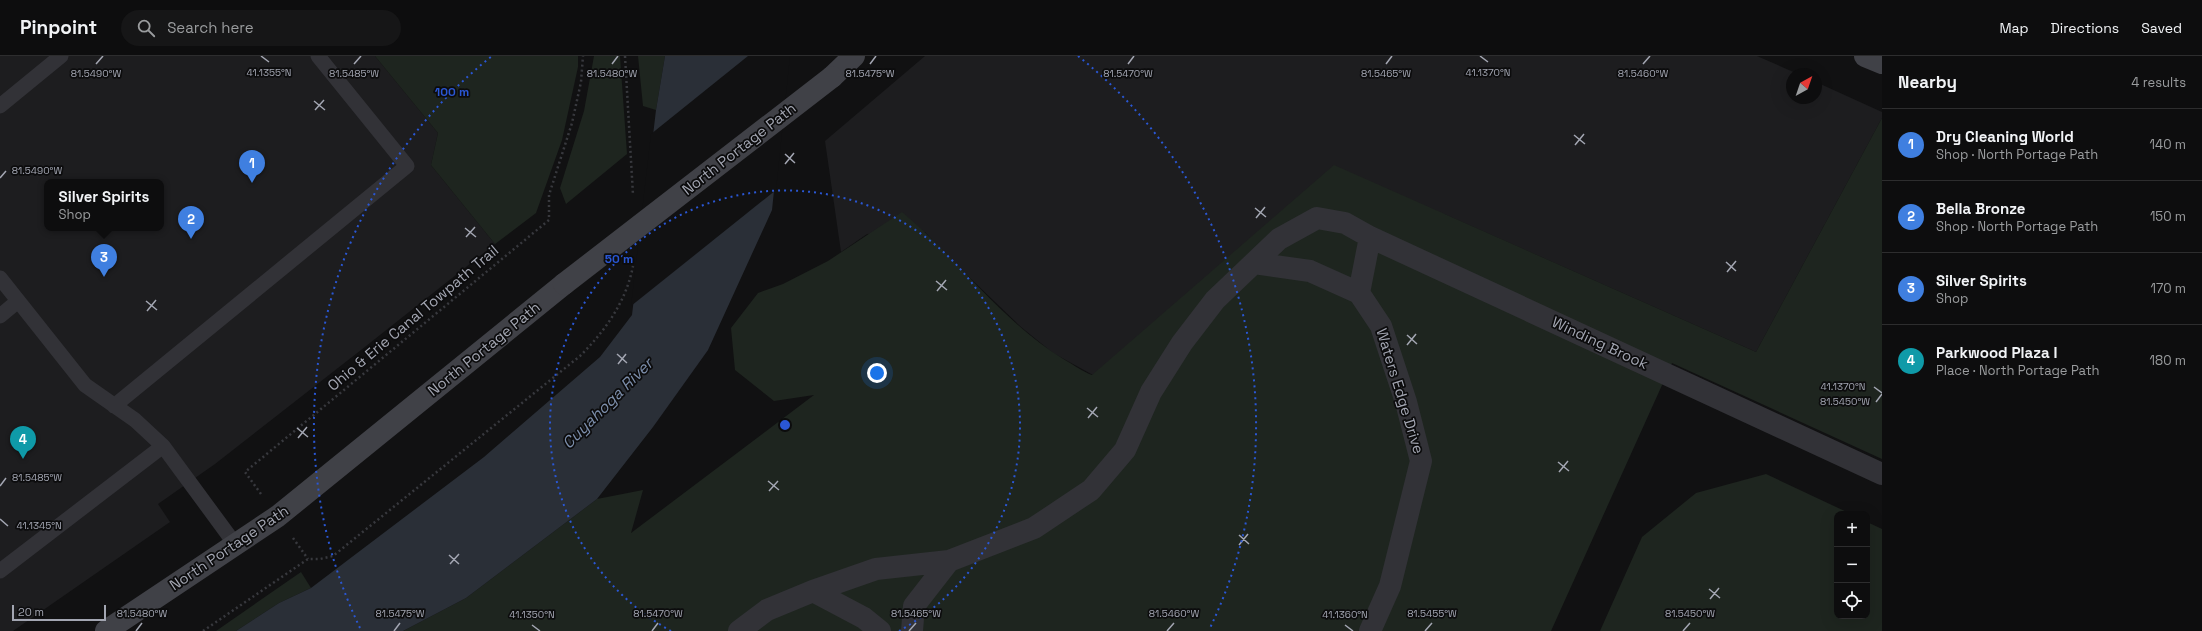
<!DOCTYPE html>
<meta charset="utf-8">
<style>
body{margin:0;font-family:"Space Grotesk",sans-serif;background:#161617;color:#f1f3f6}
.controls{position:absolute;right:12px;bottom:12px;display:grid;overflow:hidden;border-radius:8px;box-shadow:0 4px 16px #0002}
.controls button{width:36px;height:36px;display:grid;place-items:center;padding:0;border:0;border-bottom:1px solid #2d2d2e;background:#0d0d0e;color:#f1f3f6;font:20px sans-serif}
.compass{position:absolute;left:1786px;top:12px;width:36px;height:36px;border-radius:50%;background:#0d0d0e;box-shadow:0 4px 16px #0002;rotate:40deg}
.scale{position:absolute;left:12px;bottom:10px;width:94px;box-sizing:border-box;padding-left:4px;border:2px solid #a3a6b2;border-top:0;font-size:11px;line-height:14px;white-space:nowrap;color:#a3a6b2;-webkit-text-stroke:3px #0c0c0d;paint-order:stroke}
.you{position:absolute;left:877px;top:317px;width:14px;height:14px;margin:-10px;border:3px solid #fff;border-radius:50%;background:#1a73e8;box-shadow:0 0 0 6px #1a73e833}
.badge{display:grid;place-items:center;width:26px;height:26px;border-radius:50%;background:#e3c338;color:#fff;font-size:13px;font-weight:700}
.pin{position:absolute;translate:-50% -33px;filter:drop-shadow(0 1px 2px #0008)}
.pin::after{content:'';position:absolute;top:21px;width:14px;height:12px;background:inherit;clip-path:polygon(0 0,100% 0,50% 100%)}
.popup{position:absolute;left:44px;top:123px;width:120px;height:52px;box-sizing:border-box;display:grid;place-content:center;border-radius:8px;background:#0d0d0e;filter:drop-shadow(0 1px 3px #0005);font-size:13px;white-space:nowrap;color:#9a9c9e}
.popup b{font-size:15px;color:#f1f3f6}
.popup::after{content:'';position:absolute;left:50%;top:100%;margin-left:-8px;border:8px solid transparent;border-top-color:#0d0d0e}
.list{margin:0;padding:0;list-style:none}
h2{display:flex;justify-content:space-between;align-items:center;height:52px;margin:0;padding:0 16px;font-size:17px}
h2 small{font-size:13px;font-weight:400;color:#9a9c9e}
.list li{display:grid;grid-template-columns:26px 1fr auto;gap:12px;align-items:center;box-sizing:border-box;height:72px;padding:0 16px;border-top:1px solid #2d2d2e}
.list b{display:block;font-size:15px;white-space:nowrap}
.list p{margin:0;font-size:13px;white-space:nowrap;color:#9a9c9e}
.list em{font-size:13px;font-style:normal;color:#9a9c9e}
.icon{flex:none;width:22px;height:22px;fill:none;stroke:currentColor;stroke-width:2;stroke-linecap:round;stroke-linejoin:round}
.map{position:relative;flex:none;width:1882px;height:575px;overflow:hidden}
header{display:flex;align-items:center;gap:24px;box-sizing:border-box;height:56px;padding:0 20px;background:#0d0d0e;border-bottom:1px solid #2d2d2e}
header strong{font-size:19px}
nav{display:flex;gap:22px;margin-inline-start:auto;font-size:14px}
.search{width:280px;height:36px;background:#161617;display:flex;align-items:center;gap:10px;box-sizing:border-box;padding:0 14px;border-radius:22px;color:#9a9c9e;font-size:15px}
main{display:flex}
aside{flex:1;background:#0d0d0e}
.map>svg:first-child{display:block}
.built{fill:#1d1d1f;fill-rule:evenodd}
.green{fill:#1e251f}
.water{fill:#2a2f37}
.pier{fill:#111112}
.lines{fill:none;stroke-linecap:round;stroke-linejoin:round}
.path{stroke:#38393e;stroke-width:2.5;stroke-dasharray:2 3;stroke-linecap:butt}
.service{stroke:#323237;stroke-width:15}
.minor{stroke:#323237;stroke-width:22}
.secondary{stroke:#404147;stroke-width:22}
.secondary-bridge{stroke:#404147;stroke-width:22}
.ticks{fill:none;stroke:#a3a6b2;stroke-width:1.5}
.ring{fill:none;stroke:#2a57d4;stroke-width:2;stroke-dasharray:2 4}
.labels{text-anchor:middle;stroke-width:3.5;stroke-linejoin:round;paint-order:stroke}
.street-label{font-size:15px;fill:#a3a6b2;stroke:#0c0c0d}
.water-label{font-size:16px;font-style:italic;fill:#7c8eab;stroke:#0c0c0d}
.ticks-label{font-size:10px;text-anchor:middle;fill:#a3a6b2;stroke:#0c0c0d;stroke-width:3.5;stroke-linejoin:round;paint-order:stroke}
.centre{fill:#2a57d4;stroke:#0c0c0d;stroke-width:2}
.ring-label{font-size:12px;text-anchor:middle;font-weight:bold;fill:#2a57d4;stroke:#0c0c0d;stroke-width:3.5;stroke-linejoin:round;paint-order:stroke}
</style>
<header>
<strong>Pinpoint</strong>
<div class="search"><svg class="icon" aria-label="search" viewBox="0 0 24 24"><circle cx="10" cy="10" r="6"/><path d="M15 15l6 6"/></svg>Search here</div>
<nav><a>Map</a><a>Directions</a><a>Saved</a></nav>
</header>
<main>
<div class="map">
<svg width="1882" height="575" viewBox="0 0 1882 575">
<rect width="100%" height="100%" fill="#111112"/>
<!-- built -->
<path class="built" d="M 0,0 L 375,0 L 438,77 L 431,109 L 495,188 L 361,294 L 215,408 L 158,448 L 170,466 L 13,575 L 0,575 ZM 47,126 L 161,126 L 161,172 L 47,172 Z
M 925,0 L 1757,0 L 1798,18 L 1792,18 L 1792,42 L 1816,42 L 1816,26 L 1882,56 L 1882,62 L 1756,296 L 1444,158 L 1093,319 L 1053,297 L 1021,271 L 944,197 L 925,176 L 867,178 L 841,196 L 825,85 Z"/>
<!-- green -->
<path class="green" d="M 375,0 L 578,0 L 578,11 L 562,84 L 536,157 L 495,188 L 431,109 L 438,77 Z
M 594,0 L 620,0 L 627,98 L 566,148 L 560,132 L 584,55 Z
M 638,0 L 665,0 L 656,54 L 643,50 Z
M 1882,62 L 1882,403 L 1672,307 L 1551,575 L 403,575 L 466,542 L 597,443 L 643,434 L 631,477 L 814,339 L 774,345 L 735,314 L 731,272 L 758,237 L 783,228 L 828,205 L 902,156 C 958,203 1002,266 1065,304 C 1074,309 1083,316 1092,319 L 1334,109 L 1756,296 Z
M 1766,418 L 1851,458 L 1837,458 L 1837,560 L 1867,560 L 1867,466 L 1882,473 L 1882,575 L 1600,575 L 1642,481 L 1696,437 Z
M 301,516 L 311,532 L 279,547 L 236,575 L 216,575 Z"/>
<!-- water -->
<path class="water" d="M 665,0 L 788,0 L 772,154 L 708,294 L 653,371 L 597,443 L 466,542 L 403,575 L 236,575 L 279,547 L 311,532 L 484,401 L 600,301 L 632,259 L 656,54 Z"/>
<!-- pier -->
<path class="pier" d="M 748,0 L 790,0 L 776,134 L 631,250 L 651,78 Z"/>
<g class="lines">
<!-- path -->
<path class="path" d="M 625,0 L 633,139
M 261,438 L 245,416 L 549,164 L 549,139 L 572,67 L 581,26 L 583,0
M 293,482 L 308,503
M 203,575 L 308,503 L 320,503 L 333,500 L 580,300 C 605,275 626,246 633,210"/>
<!-- service -->
<path class="service" d="M 0,50 L 61,0
M 0,222 L 85,329 L 135,364 L 163,390 L 235,488
M 0,260 L 18,245
M 114,350 L 407,110 L 318,0
M 0,515 L 163,390"/>
<!-- minor -->
<path class="minor" d="M 1254,207 L 1310,215 L 1359,237
M 813,535 L 864,562 L 880,575
M 739,575 L 767,554 L 813,535 L 876,513 L 949,505 L 1034,472 L 1091,434 L 1125,394 L 1151,336 L 1182,287 L 1215,244 L 1279,183 L 1317,162 L 1345,167 L 1370,181 L 1882,418
M 912,575 L 914,550 L 949,505
M 1370,575 L 1390,530 L 1421,405 L 1406,346 L 1381,270 L 1359,237 L 1370,181"/>
<!-- secondary -->
<path class="secondary" d="M 1865,0 L 1882,7
M 832,21 L 854,0
M 106,575 L 278,460 L 564,228"/>
<!-- secondary-bridge -->
<path class="secondary-bridge" d="M 564,228 L 832,21"/>
</g>
<!-- ticks -->
<path class="ticks" d="M 261,0 L 269,6M 1480,0 L 1488,6M 96,8 L 103,0M 354,8 L 361,0M 612,8 L 618,0M 870,8 L 876,0M 1128,8 L 1134,0M 1386,8 L 1392,0M 1643,8 L 1650,0M 314,45 L 325,54M 315,54 L 324,44M 1574,79 L 1585,88M 1575,89 L 1584,78M 785,98 L 795,107M 785,108 L 794,97M 0,122 L 6,115M 1255,152 L 1266,161M 1256,162 L 1265,151M 465,172 L 476,181M 466,181 L 475,171M 1726,206 L 1736,215M 1727,216 L 1736,205M 936,225 L 947,234M 937,235 L 946,224M 146,245 L 157,254M 147,255 L 156,244M 1407,279 L 1417,288M 1407,289 L 1416,278M 617,298 L 627,307M 618,308 L 626,298M 1874,331 L 1882,337M 1876,346 L 1882,338M 1087,352 L 1098,361M 1088,362 L 1097,351M 297,372 L 308,381M 298,382 L 307,371M 1558,406 L 1569,415M 1559,416 L 1568,405M 768,425 L 779,434M 0,430 L 6,422M 769,435 L 778,425M 0,463 L 8,470M 1239,479 L 1249,488M 1239,489 L 1248,478M 449,499 L 459,508M 450,508 L 459,498M 1709,533 L 1720,542M 1710,543 L 1719,532M 532,569 L 540,575M 1345,569 L 1353,575M 136,575 L 142,567M 394,575 L 400,567M 652,575 L 658,567M 909,575 L 916,567M 1167,575 L 1174,567M 1425,575 L 1432,567M 1683,575 L 1690,567"/>
<!-- distance rings -->
<g class="ring">
<path d="M671 575A235 235 0 1 1 899 575"/>
<path d="M360 572A471 471 0 0 1 492 0M1078 0A471 471 0 0 1 1210 572"/>
</g>
<g class="labels">
<!-- street labels -->
<g class="street-label">
<text transform="translate(739 93) rotate(-38)" y="5">North Portage Path</text>
<text transform="translate(413 262) rotate(-40)" y="5">Ohio &amp; Erie Canal Towpath Trail</text>
<text transform="translate(1600 287) rotate(25)" y="5">Winding Brook</text>
<text transform="translate(484 293) rotate(-39)" y="5">North Portage Path</text>
<text transform="translate(1400 335) rotate(73)" y="5">Waters Edge Drive</text>
<text transform="translate(229 492) rotate(-34)" y="5">North Portage Path</text>
</g>
<!-- water labels -->
<g class="water-label">
<text transform="translate(607 347) rotate(-45)" y="6">Cuyahoga River</text>
</g>
</g>
<g class="ticks-label">
<text x="269" y="20">41.1355°N</text>
<text x="1488" y="20">41.1370°N</text>
<text x="96" y="21">81.5490°W</text>
<text x="354" y="21">81.5485°W</text>
<text x="612" y="21">81.5480°W</text>
<text x="870" y="21">81.5475°W</text>
<text x="1128" y="21">81.5470°W</text>
<text x="1386" y="21">81.5465°W</text>
<text x="1643" y="21">81.5460°W</text>
<text x="37" y="118">81.5490°W</text>
<text x="1843" y="334">41.1370°N</text>
<text x="1845" y="349">81.5450°W</text>
<text x="37" y="425">81.5485°W</text>
<text x="39" y="473">41.1345°N</text>
<text x="142" y="561">81.5480°W</text>
<text x="400" y="561">81.5475°W</text>
<text x="658" y="561">81.5470°W</text>
<text x="916" y="561">81.5465°W</text>
<text x="1174" y="561">81.5460°W</text>
<text x="1432" y="561">81.5455°W</text>
<text x="1690" y="561">81.5450°W</text>
<text x="532" y="562">41.1350°N</text>
<text x="1345" y="562">41.1360°N</text>
</g>
<circle cx="785" cy="369" r="6" class="centre"/>
<g class="ring-label">
<text x="452" y="40">100 m</text>
<text x="619" y="207">50 m</text>
</g>
</svg>
<div class="controls">
<button>+</button>
<button>−</button>
<button><svg class="icon" aria-label="locate" viewBox="0 0 24 24"><circle cx="12" cy="12" r="6"/><path d="M12 2v4M12 18v4M2 12h4M18 12h4"/></svg></button>
</div>
<svg class="compass" viewBox="-18 -18 36 36"><path d="M0-13l5 13h-10z" fill="#e53935"/><path d="M0 13l5-13h-10z" fill="#9a9c9e"/></svg>
<div class="scale">20 m</div>
<div class="you"></div>
<div class="pin badge" style="left:252px;top:127px;background:#3f7fe0">1</div>
<div class="pin badge" style="left:191px;top:183px;background:#3f7fe0">2</div>
<div class="pin badge" style="left:104px;top:221px;background:#3f7fe0">3</div>
<div class="popup"><b>Silver Spirits</b>Shop</div>
<div class="pin badge" style="left:23px;top:403px;background:#0f9aa8">4</div>
</div>
<aside>
<h2>Nearby<small>4 results</small></h2>
<ul class="list">
<li><span class="badge" style="background:#3f7fe0">1</span><div><b>Dry Cleaning World</b><p>Shop · North Portage Path</p></div><em>140 m</em></li>
<li><span class="badge" style="background:#3f7fe0">2</span><div><b>Bella Bronze</b><p>Shop · North Portage Path</p></div><em>150 m</em></li>
<li><span class="badge" style="background:#3f7fe0">3</span><div><b>Silver Spirits</b><p>Shop</p></div><em>170 m</em></li>
<li><span class="badge" style="background:#0f9aa8">4</span><div><b>Parkwood Plaza I</b><p>Place · North Portage Path</p></div><em>180 m</em></li>
</ul>
</aside>
</main>
